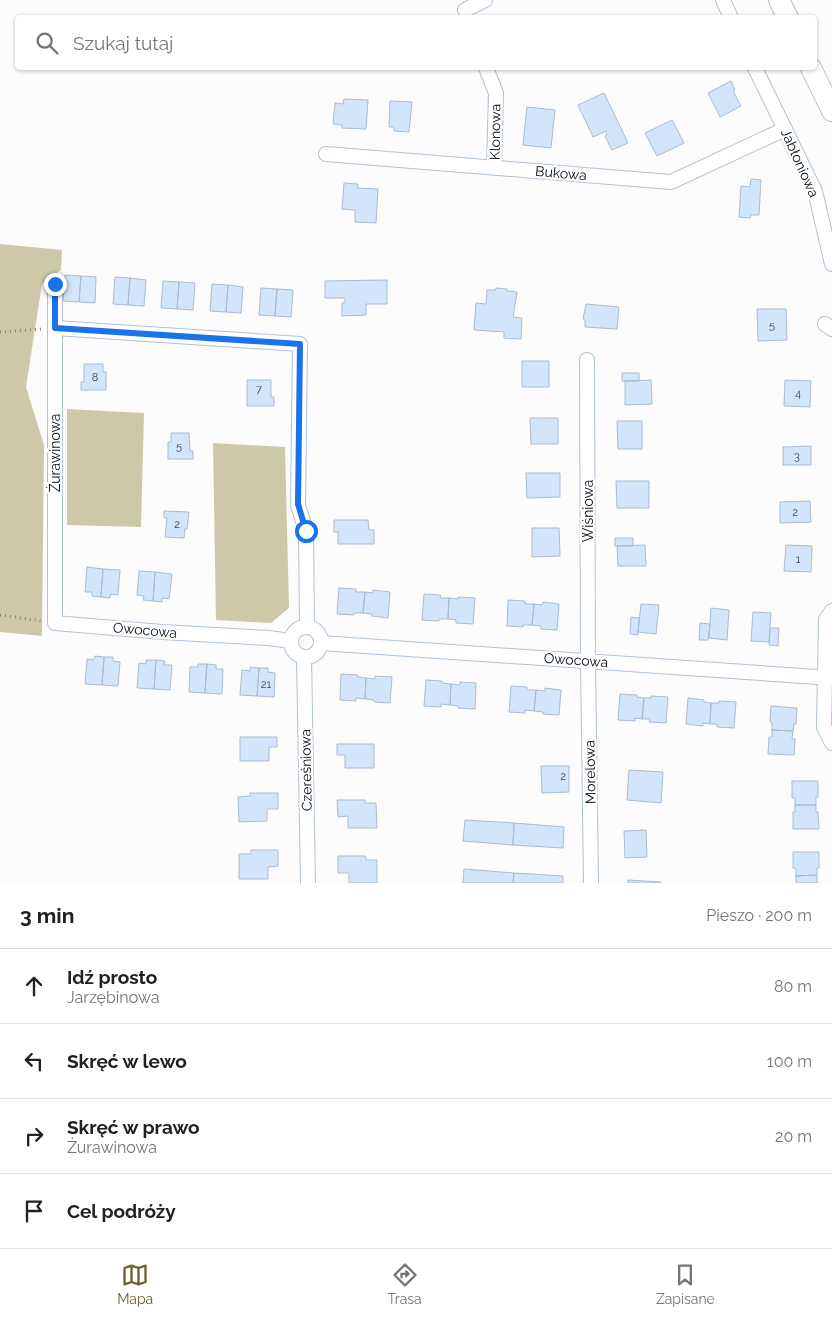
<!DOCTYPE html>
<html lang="pl">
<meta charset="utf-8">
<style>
body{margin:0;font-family:Raleway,sans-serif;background:#f2f2f2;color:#202124}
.stop{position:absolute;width:15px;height:15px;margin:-11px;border:4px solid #1a73e8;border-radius:50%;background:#fff}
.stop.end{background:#1a73e8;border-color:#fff;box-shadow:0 1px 5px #0008}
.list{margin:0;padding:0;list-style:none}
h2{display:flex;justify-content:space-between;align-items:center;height:65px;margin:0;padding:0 20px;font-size:21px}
h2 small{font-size:16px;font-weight:400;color:#757577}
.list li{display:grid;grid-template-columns:32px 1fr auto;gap:15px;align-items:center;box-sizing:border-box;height:75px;padding:0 20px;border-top:1px solid #e0e0e0}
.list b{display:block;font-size:19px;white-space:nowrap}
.list p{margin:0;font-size:16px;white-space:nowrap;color:#757577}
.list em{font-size:16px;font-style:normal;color:#757577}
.icon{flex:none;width:28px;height:28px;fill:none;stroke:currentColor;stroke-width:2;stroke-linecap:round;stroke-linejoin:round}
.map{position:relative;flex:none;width:832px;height:883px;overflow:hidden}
.search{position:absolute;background:#fff;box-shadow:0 1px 4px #0004;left:15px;right:15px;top:15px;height:55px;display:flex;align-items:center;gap:12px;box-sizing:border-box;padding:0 18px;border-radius:5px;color:#757577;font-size:19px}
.sheet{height:365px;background:#fff}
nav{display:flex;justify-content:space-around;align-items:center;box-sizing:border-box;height:70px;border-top:1px solid #e0e0e0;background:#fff;font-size:14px;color:#757577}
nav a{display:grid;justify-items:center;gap:2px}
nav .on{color:#6d622f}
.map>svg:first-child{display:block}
.green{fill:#cfc8a8}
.building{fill:#d3e5fa;stroke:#aabbcf}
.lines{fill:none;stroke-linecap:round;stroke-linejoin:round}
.street-casing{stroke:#b0c2d6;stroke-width:16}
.secondary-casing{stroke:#b0c2d6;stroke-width:22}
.path{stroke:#818387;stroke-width:3;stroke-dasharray:1 4;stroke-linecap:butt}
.street{stroke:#fff;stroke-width:14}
.secondary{stroke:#fff;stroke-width:20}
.route{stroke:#1a73e8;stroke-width:6}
.labels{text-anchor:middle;stroke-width:4.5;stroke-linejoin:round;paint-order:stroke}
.number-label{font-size:11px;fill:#3b434e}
.street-label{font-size:14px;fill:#080d14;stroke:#fff}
</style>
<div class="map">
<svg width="832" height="883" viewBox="0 0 832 883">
<rect width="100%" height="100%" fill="#fcfcfc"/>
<!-- green -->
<path class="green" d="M 0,244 L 62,250 L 61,270 L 42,284 L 26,387 L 44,445 L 42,636 L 0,632 Z
M 67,409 L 144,413 L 141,527 L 67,525 Z
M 213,443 L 285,447 L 289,608 L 271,623 L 216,620 Z"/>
<!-- building -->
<path class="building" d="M 731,81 L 735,90 L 733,91 L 741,106 L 720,117 L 708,93 Z
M 604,93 L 628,143 L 612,150 L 605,136 L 607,135 L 606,131 L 593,137 L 578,105 Z
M 344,99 L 368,100 L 366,129 L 342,128 L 342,125 L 333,124 L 335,103 L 343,104 Z
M 390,101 L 412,102 L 409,132 L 394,131 L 394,127 L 389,127 Z
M 527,107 L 555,110 L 551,148 L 523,145 Z
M 672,120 L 684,143 L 657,156 L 645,133 Z
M 751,179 L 761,180 L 759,215 L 751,215 L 750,218 L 739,217 L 741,186 L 750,187 Z
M 344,183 L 358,184 L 357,188 L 378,189 L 376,223 L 355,222 L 355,210 L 342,209 Z
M 65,275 L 81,276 L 79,302 L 63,301 Z
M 81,276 L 96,277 L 95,303 L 79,302 Z
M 115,277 L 130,278 L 128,305 L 113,304 Z
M 130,278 L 146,280 L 144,306 L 128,305 Z
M 387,280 L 387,304 L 366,304 L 366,315 L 342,316 L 342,303 L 345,303 L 345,298 L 325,298 L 325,281 Z
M 163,281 L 179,282 L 177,309 L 161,308 Z
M 179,282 L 195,283 L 193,310 L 177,309 Z
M 212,284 L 228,285 L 226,312 L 210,311 Z
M 228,285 L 243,287 L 241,313 L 226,312 Z
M 261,288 L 277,289 L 275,316 L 259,315 Z
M 496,288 L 507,289 L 507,291 L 517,292 L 513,317 L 522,318 L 521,339 L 504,338 L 504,332 L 474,330 L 476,303 L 486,304 L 487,290 L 496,290 Z
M 277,289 L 293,290 L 291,317 L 275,316 Z
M 586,304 L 619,307 L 617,329 L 585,327 L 585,320 L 583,319 Z
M 757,309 L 786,309 L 787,340 L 758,341 Z
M 522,361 L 549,361 L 549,387 L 522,387 Z
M 84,364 L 103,364 L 103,372 L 106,372 L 106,390 L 81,390 L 81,382 L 84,382 Z
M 622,373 L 639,373 L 639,381 L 622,381 Z
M 247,380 L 271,380 L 271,397 L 274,397 L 274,406 L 247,406 Z
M 651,380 L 652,404 L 625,405 L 625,381 Z
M 785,380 L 811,381 L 810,407 L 784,406 Z
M 530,418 L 558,418 L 558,444 L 531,444 Z
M 617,421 L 642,421 L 642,449 L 618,449 Z
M 171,433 L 189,433 L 190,451 L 193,451 L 193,459 L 168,459 L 168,442 L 171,442 Z
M 811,446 L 811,465 L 783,465 L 783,447 Z
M 526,473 L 560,473 L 560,497 L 527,498 Z
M 616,481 L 649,481 L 649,508 L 617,508 Z
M 810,501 L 811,522 L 780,523 L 780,502 Z
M 164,511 L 189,512 L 187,529 L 185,529 L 184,538 L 165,537 L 167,518 L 164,518 Z
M 334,520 L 368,520 L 369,530 L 374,530 L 374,544 L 338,544 L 338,532 L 334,532 Z
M 532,528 L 559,528 L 560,556 L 532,557 Z
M 615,538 L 633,538 L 633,546 L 615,546 Z
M 645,545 L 646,566 L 618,566 L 617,546 Z
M 786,545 L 812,546 L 811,572 L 784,571 Z
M 87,567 L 103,569 L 101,597 L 92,596 L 92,592 L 85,592 Z
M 103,569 L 120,570 L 118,595 L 111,594 L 110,598 L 101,597 Z
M 139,571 L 155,572 L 153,601 L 143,600 L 144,596 L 137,595 Z
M 155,572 L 172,574 L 169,599 L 162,598 L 162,602 L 153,601 Z
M 339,588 L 356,589 L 356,592 L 365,592 L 363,613 L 354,613 L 354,615 L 337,614 Z
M 373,590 L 390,592 L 388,618 L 372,616 L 372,614 L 363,613 L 365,592 L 373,593 Z
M 424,594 L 441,595 L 440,598 L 449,598 L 448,619 L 439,619 L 439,621 L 422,620 Z
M 458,597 L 475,598 L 473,624 L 456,623 L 456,620 L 448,619 L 449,598 L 458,599 Z
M 508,600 L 525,601 L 525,604 L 534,604 L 532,625 L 523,625 L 523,627 L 507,626 Z
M 543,602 L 559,604 L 557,630 L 541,629 L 541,626 L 532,625 L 534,604 L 542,605 Z
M 641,604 L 659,605 L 656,634 L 638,632 Z
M 711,608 L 729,610 L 727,640 L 709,638 Z
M 753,612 L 771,613 L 769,642 L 751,641 Z
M 631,617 L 639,618 L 638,635 L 630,634 Z
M 700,623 L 710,624 L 708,640 L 699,640 Z
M 770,628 L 779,628 L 778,646 L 769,645 Z
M 95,656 L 104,657 L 102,685 L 85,684 L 87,659 L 94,660 Z
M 104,657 L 113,657 L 113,661 L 120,662 L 118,686 L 102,685 Z
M 146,660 L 156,660 L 154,689 L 137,688 L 139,663 L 146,664 Z
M 156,660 L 165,661 L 164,665 L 172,665 L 170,690 L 154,689 Z
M 198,664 L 207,664 L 205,693 L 189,692 L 190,667 L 198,667 Z
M 207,664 L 216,665 L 216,669 L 223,669 L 222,694 L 205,693 Z
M 250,667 L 259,668 L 257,696 L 240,695 L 242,670 L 250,671 Z
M 259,668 L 268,668 L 268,672 L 275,673 L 274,697 L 257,696 Z
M 341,674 L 358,675 L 358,677 L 366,678 L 365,699 L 356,698 L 356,701 L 340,700 Z
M 375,676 L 392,677 L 390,703 L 374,702 L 374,700 L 365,699 L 366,678 L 375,679 Z
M 426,680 L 442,681 L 442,683 L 451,684 L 450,705 L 441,704 L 441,707 L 424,706 Z
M 460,682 L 476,683 L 475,709 L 458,708 L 458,706 L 450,705 L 451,684 L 460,685 Z
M 511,686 L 527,687 L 527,690 L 536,690 L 534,711 L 525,710 L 525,713 L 509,712 Z
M 545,688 L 561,690 L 559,715 L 543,714 L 543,712 L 534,711 L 536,690 L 545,691 Z
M 620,694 L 637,695 L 637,697 L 644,698 L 642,719 L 635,718 L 635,721 L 618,720 Z
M 651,696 L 668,697 L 666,723 L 649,722 L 650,719 L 642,719 L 644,698 L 651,698 Z
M 688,698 L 704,700 L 704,702 L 711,703 L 710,724 L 703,723 L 703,726 L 686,724 Z
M 719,701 L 736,702 L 734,728 L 717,727 L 717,724 L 710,724 L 711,703 L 719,703 Z
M 771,706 L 797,708 L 796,724 L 794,724 L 793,731 L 772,730 L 772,723 L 770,722 Z
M 772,730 L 793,731 L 792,739 L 795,739 L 794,755 L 768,754 L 769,737 L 772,737 Z
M 240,737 L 277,737 L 277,747 L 269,747 L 269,761 L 240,761 Z
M 337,744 L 374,744 L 374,768 L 345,768 L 345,755 L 337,755 Z
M 541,766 L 569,766 L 569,792 L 542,793 Z
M 629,770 L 663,772 L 661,803 L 627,800 Z
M 792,781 L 818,781 L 818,797 L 816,797 L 816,805 L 795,805 L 795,798 L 792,798 Z
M 250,793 L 278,793 L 278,809 L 267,809 L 267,821 L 239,822 L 238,797 L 250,796 Z
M 337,800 L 365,800 L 365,803 L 376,803 L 377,828 L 348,828 L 348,816 L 338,817 Z
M 795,805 L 816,805 L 816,812 L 818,812 L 819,829 L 793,829 L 793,812 L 795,812 Z
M 465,820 L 514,823 L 513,845 L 463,841 Z
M 514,823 L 564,827 L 563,848 L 513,845 Z
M 646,830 L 647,857 L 625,858 L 624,831 Z
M 251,850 L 278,850 L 278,866 L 268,867 L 268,879 L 239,879 L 239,854 L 251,854 Z
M 793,852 L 819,852 L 819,868 L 817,868 L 817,875 L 796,876 L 796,869 L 793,868 Z
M 338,856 L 365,856 L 366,860 L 377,860 L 377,883 L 349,883 L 349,873 L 338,873 Z
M 464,869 L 514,873 L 513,883 L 463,883 Z
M 514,873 L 563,876 L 563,883 L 513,883 Z
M 817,875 L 817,883 L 819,883 L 796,883 L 796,876 Z
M 628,880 L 661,882 L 661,883 L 628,883 Z"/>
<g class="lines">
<defs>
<path id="street" d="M 723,0 L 731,18
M 465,10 L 485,0
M 486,68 L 496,93 L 494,167
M 755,68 L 815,191 L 832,264
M 326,154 L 671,182 L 785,129
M 55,284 L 55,623 L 162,632 L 269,638 L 290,641
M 825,324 L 832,329
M 55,328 L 300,344 L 298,505 L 306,531 L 307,626
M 587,360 L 588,661 L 591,883
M 832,611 L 826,619 L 824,727 L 832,743
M291 642a15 15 0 1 1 30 0a15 15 0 1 1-30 0Z
M 321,643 L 832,678
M 304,657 L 308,883"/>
<path id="secondary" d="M 779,0 L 788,18
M 811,68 L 832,111"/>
</defs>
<!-- street casing -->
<use href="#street" class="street-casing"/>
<!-- secondary casing -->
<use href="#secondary" class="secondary-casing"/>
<!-- path -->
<path class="path" d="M 0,332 L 42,329
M 0,615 L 42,621"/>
<!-- street -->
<use href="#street" class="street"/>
<!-- secondary -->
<use href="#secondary" class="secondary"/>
</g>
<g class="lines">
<!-- route -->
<path class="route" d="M 55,284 L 55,328 L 300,344 L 298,504 L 306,531"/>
</g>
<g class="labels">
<!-- number labels -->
<g class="number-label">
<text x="772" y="329">5</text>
<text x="95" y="381">8</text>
<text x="259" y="393">7</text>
<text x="798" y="397">4</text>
<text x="179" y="450">5</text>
<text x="797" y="460">3</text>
<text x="795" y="516">2</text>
<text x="177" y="528">2</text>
<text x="798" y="563">1</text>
<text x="266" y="688">21</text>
<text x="563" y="780">2</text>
</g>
<!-- street labels -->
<g class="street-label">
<text transform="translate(495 132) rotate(-89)" y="5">Klonowa</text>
<text transform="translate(800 163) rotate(66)" y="5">Jabłoniowa</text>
<text transform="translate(561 173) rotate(5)" y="5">Bukowa</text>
<text transform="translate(55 453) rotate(-90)" y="5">Żurawinowa</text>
<text transform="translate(588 511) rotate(-90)" y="5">Wiśniowa</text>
<text transform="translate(145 630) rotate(5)" y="5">Owocowa</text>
<text transform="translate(576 660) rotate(4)" y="5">Owocowa</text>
<text transform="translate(306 770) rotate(-91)" y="5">Czereśniowa</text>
<text transform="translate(590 772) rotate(-91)" y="5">Morelowa</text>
</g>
</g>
</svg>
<div class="stop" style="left:306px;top:531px"></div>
<div class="stop end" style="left:55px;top:284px"></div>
<div class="search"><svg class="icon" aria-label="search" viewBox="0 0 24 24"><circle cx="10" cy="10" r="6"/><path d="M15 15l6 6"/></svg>Szukaj tutaj</div>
</div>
<section class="sheet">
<h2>3 min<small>Pieszo · 200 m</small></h2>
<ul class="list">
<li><svg class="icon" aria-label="ahead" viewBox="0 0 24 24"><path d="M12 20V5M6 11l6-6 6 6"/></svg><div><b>Idź prosto</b><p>Jarzębinowa</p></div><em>80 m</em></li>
<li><svg class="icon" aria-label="left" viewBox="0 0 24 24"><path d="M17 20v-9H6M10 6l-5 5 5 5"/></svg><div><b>Skręć w lewo</b></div><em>100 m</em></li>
<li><svg class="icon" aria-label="right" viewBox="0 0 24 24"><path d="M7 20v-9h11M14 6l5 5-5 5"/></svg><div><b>Skręć w prawo</b><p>Żurawinowa</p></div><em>20 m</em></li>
<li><svg class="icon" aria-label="arrive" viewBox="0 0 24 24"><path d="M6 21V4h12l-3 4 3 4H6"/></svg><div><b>Cel podróży</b></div></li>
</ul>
</section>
<nav>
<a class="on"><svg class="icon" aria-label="map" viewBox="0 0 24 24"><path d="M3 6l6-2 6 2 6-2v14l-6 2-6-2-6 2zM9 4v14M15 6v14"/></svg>Mapa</a>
<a><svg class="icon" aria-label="directions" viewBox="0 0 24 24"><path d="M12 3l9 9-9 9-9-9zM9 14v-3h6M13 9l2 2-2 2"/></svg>Trasa</a>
<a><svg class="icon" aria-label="saved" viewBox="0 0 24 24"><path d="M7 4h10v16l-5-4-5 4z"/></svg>Zapisane</a>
</nav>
